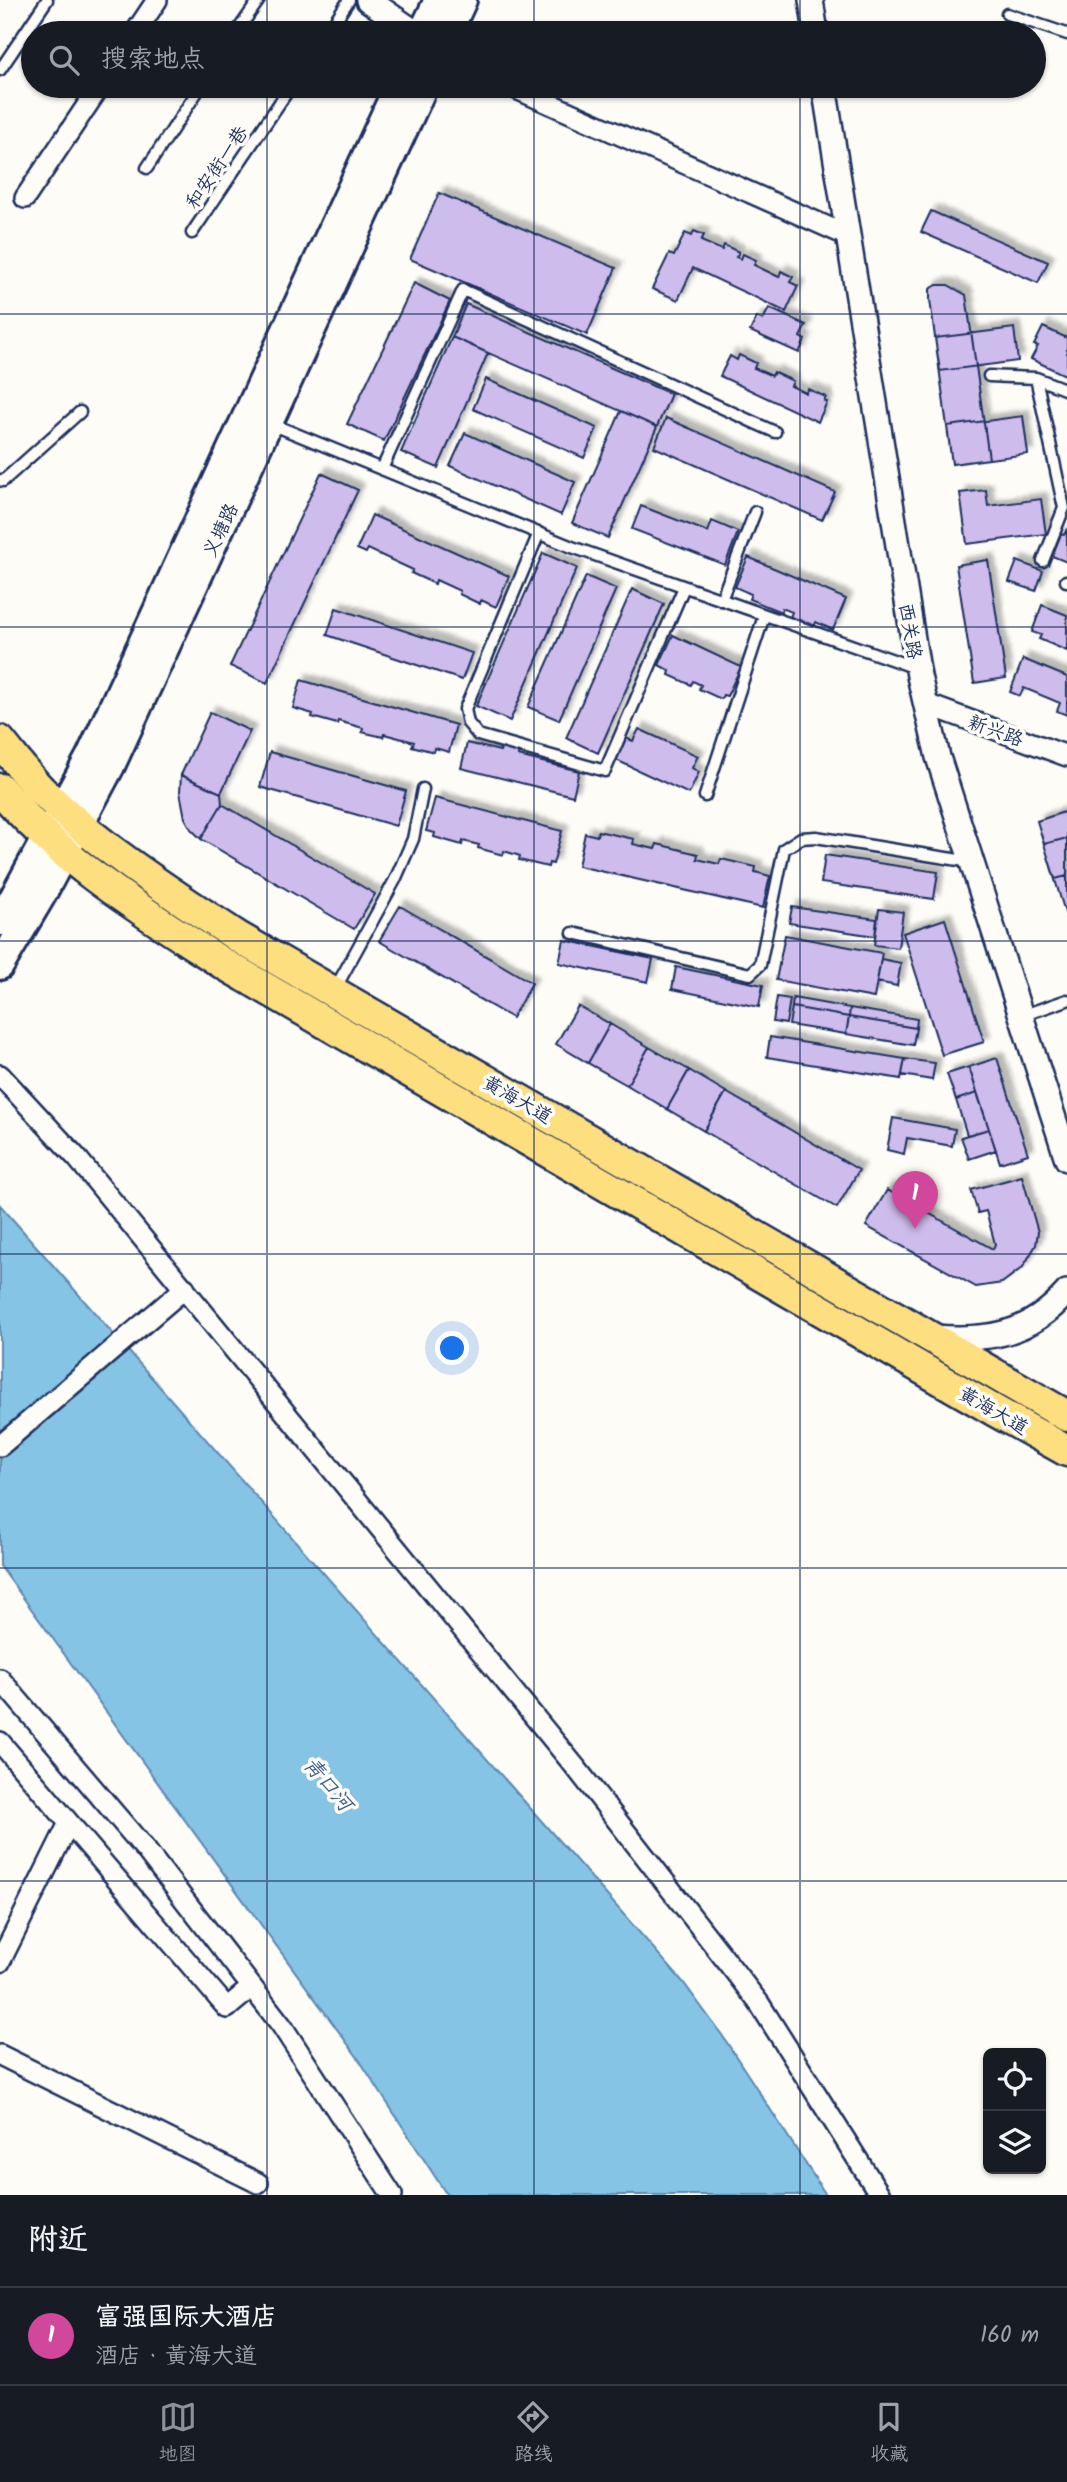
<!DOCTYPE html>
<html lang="zh">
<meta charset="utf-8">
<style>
body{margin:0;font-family:Kalam,"LXGW WenKai TC",sans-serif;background:#242831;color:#f1f3f6}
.controls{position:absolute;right:21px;bottom:21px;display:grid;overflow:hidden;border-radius:10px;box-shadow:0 2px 5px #0004}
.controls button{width:63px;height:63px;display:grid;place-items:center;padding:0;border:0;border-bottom:2px solid #363941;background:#171b24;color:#f1f3f6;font:35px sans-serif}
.you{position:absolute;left:453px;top:1349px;width:24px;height:24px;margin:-18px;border:5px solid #fff;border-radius:50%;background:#1a73e8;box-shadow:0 0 0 10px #1a73e833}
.badge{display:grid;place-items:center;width:46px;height:46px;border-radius:50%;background:#8c9099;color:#fff;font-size:23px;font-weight:700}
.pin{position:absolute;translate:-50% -58px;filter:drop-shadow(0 2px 4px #0008)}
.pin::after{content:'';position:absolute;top:37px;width:24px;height:21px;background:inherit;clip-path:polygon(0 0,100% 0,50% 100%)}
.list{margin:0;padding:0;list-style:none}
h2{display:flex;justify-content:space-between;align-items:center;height:91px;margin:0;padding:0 28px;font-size:30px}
h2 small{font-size:23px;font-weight:400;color:#9ea1a6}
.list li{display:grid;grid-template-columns:46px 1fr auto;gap:21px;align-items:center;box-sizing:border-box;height:98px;padding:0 28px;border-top:2px solid #363941}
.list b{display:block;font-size:26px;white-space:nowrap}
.list p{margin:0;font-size:23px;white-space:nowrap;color:#9ea1a6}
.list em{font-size:23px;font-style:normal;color:#9ea1a6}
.icon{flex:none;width:38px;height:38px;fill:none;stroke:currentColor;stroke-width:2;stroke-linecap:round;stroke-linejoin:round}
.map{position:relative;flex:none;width:1067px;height:2195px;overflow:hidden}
.search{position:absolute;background:#171b24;box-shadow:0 2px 5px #0004;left:21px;right:21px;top:21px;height:77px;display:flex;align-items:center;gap:18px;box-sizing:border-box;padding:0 24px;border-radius:38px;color:#9ea1a6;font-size:26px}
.sheet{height:189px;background:#171b24}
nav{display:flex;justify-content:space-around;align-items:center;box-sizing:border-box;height:98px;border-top:2px solid #363941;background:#171b24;font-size:19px;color:#9ea1a6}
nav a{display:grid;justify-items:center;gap:4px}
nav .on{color:#8c9099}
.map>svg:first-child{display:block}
.water{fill:#86c4e6;stroke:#5b88b0;stroke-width:2}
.building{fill:#cebced;stroke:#1b2f5e;stroke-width:2;filter:url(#shadow)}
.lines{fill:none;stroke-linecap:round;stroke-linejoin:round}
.service-casing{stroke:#1b2f5e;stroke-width:15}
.minor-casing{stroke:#1b2f5e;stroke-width:24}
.tertiary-casing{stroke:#1b2f5e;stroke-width:28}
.secondary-casing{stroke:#1b2f5e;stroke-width:32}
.primary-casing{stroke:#1b2f5e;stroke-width:35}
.service{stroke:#fdfcf7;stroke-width:10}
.minor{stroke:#fdfcf7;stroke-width:19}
.tertiary{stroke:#fdfcf7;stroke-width:23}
.secondary{stroke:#fdfcf7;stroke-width:26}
.primary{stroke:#fedf80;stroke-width:30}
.grid{fill:none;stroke:#1b2f5e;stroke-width:2;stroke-opacity:0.55}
.labels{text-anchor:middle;stroke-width:7;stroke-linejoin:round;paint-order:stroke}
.street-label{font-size:19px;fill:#1b2f5e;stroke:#fdfcf7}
.water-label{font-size:21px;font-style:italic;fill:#3b5c87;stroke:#fdfcf7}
</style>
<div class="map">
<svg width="1067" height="2195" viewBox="0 0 1067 2195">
<defs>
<filter id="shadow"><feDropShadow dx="6" dy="-6" stdDeviation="2" flood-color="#0004"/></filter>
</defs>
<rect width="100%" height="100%" fill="#fdfcf7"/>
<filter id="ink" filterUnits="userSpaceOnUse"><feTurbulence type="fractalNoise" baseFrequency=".0143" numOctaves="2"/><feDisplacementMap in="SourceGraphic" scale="14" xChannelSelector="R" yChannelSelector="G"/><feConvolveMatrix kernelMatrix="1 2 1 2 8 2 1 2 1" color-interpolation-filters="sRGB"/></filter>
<g filter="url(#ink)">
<!-- water -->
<path class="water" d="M 0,1205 L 683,1982 L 722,2035 L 826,2195 L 447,2195 L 358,2058 L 0,1566 Z"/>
<!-- building -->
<path class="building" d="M 439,193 L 616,268 L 587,335 L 410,259 Z
M 931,211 L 1048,262 L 1038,283 L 921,232 Z
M 694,231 L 704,235 L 701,241 L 722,250 L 724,245 L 739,252 L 736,257 L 741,259 L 743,254 L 756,260 L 754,265 L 779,277 L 781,271 L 793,277 L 790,282 L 798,286 L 786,312 L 693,268 L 678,300 L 652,289 L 669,254 L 674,256 L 685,233 L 692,236 Z
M 414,283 L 450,301 L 384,441 L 347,424 Z
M 937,285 L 948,285 L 966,295 L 989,459 L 952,464 L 930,300 L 930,289 Z
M 466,304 L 671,394 L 657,427 L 452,337 Z
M 769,308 L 806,325 L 800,337 L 805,340 L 799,353 L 750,331 L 757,317 L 763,320 Z
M 1043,327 L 1067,338 L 1067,376 L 1031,359 L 1038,346 L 1034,345 Z
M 1014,328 L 1018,361 L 940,371 L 935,338 Z
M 452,337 L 488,353 L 438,468 L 401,452 Z
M 739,355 L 756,363 L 754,368 L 772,376 L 774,372 L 793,381 L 791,386 L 806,393 L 808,389 L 826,397 L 824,401 L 827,402 L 818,422 L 720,376 L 730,356 L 737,360 Z
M 486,379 L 597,428 L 584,458 L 473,409 Z
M 621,411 L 657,427 L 608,538 L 572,523 Z
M 1023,416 L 1028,454 L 952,464 L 947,426 Z
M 666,418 L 835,492 L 822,520 L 654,447 Z
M 465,433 L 575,482 L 561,515 L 450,466 Z
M 321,473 L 358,490 L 267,683 L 230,666 Z
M 986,490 L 988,506 L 1041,499 L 1046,534 L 967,544 L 960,493 Z
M 641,506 L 708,532 L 712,521 L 738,532 L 725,565 L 632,529 Z
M 372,515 L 509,576 L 496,607 L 481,600 L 480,604 L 459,594 L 460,591 L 436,580 L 435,584 L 411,573 L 413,570 L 368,549 L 366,553 L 357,549 Z
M 1067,529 L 1067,562 L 1052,556 L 1061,534 L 1064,535 Z
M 543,553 L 577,568 L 510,721 L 476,706 Z
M 748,557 L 846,599 L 833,630 L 816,622 L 814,627 L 790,617 L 792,612 L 782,608 L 781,612 L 749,599 L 751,594 L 735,587 Z
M 988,560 L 1006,678 L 974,683 L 956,565 Z
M 1017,561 L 1043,571 L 1036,591 L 1009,582 Z
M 586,576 L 616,589 L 559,720 L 528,707 Z
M 632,589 L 664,604 L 598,753 L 566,738 Z
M 1042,605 L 1067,615 L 1067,651 L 1039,639 L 1041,635 L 1032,632 Z
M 336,608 L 472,653 L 462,680 L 327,635 Z
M 673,635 L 741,667 L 727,696 L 723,695 L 721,699 L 699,689 L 701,685 L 693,681 L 691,685 L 669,675 L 670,671 L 659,665 Z
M 1023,659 L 1067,677 L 1067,715 L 1057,711 L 1060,703 L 1024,688 L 1020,696 L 1010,692 Z
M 301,680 L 456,725 L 449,752 L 435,748 L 434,752 L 412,746 L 414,742 L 384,734 L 383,737 L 362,732 L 363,728 L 338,721 L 337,724 L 312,717 L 313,714 L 293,708 Z
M 210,712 L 250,731 L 221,793 L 181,775 Z
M 639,729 L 698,756 L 692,768 L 699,772 L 689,794 L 616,760 L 626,738 L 633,741 Z
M 467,743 L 500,751 L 501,747 L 519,751 L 518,756 L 579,771 L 573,796 L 461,768 Z
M 270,752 L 406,791 L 396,826 L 260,787 Z
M 181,775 L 221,793 L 222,804 L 201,839 L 191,829 L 185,818 L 180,792 Z
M 435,798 L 562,831 L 553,864 L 549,863 L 548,867 L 519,860 L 520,856 L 504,851 L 503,855 L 478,848 L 479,845 L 463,841 L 462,845 L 434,837 L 435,833 L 426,831 Z
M 222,804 L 375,894 L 354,929 L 201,839 Z
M 1067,811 L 1067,919 L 1037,821 Z
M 598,831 L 634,839 L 633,844 L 655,849 L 657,844 L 698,854 L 697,859 L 719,864 L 721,859 L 756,867 L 755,872 L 770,876 L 763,908 L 578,866 L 585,833 L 597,836 Z
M 1067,838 L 1067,876 L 1055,879 L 1044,844 Z
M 825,855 L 938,872 L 934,899 L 821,883 Z
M 400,906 L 532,983 L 512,1018 L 379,941 Z
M 792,907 L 877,919 L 875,936 L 789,923 Z
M 879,909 L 903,912 L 898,948 L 874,945 Z
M 945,919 L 984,1042 L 942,1055 L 903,933 Z
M 785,935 L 882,953 L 874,998 L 776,980 Z
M 564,940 L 653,959 L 648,982 L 559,963 Z
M 881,959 L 901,963 L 897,986 L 877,982 Z
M 676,967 L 763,985 L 759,1007 L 672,989 Z
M 777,997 L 790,999 L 786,1024 L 773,1022 Z
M 793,998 L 850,1008 L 849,1017 L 792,1007 Z
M 578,1006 L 610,1024 L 588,1063 L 556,1044 Z
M 792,1007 L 849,1017 L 846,1034 L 789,1025 Z
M 850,1008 L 917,1019 L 916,1028 L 849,1017 Z
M 849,1017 L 916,1028 L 913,1045 L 846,1034 Z
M 610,1024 L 649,1047 L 627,1085 L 588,1063 Z
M 770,1037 L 905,1059 L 901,1079 L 767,1057 Z
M 649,1047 L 689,1070 L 667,1109 L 627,1085 Z
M 997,1058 L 1028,1154 L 1000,1163 L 969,1067 Z
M 905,1059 L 935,1063 L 932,1080 L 902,1075 Z
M 969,1067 L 977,1093 L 956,1100 L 947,1074 Z
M 689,1070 L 726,1092 L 704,1131 L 667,1109 Z
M 726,1092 L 859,1170 L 837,1208 L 704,1131 Z
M 977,1093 L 989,1129 L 967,1135 L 956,1100 Z
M 893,1118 L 955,1129 L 952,1146 L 907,1138 L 904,1154 L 887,1150 Z
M 989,1129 L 996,1150 L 969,1159 L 961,1137 Z
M 1022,1176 L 1038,1232 L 1036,1245 L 1023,1267 L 1002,1283 L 976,1287 L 866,1226 L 887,1190 L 993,1249 L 995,1244 L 986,1211 L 978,1213 L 971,1190 Z"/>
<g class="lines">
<defs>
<path id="service" d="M 1007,14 L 1067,34
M 236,33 L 259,0
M 327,33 L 349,0
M 0,70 L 47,0
M 147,168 L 201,86
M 192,233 L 291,86
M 989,376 L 1036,378 L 1067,390
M 1036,378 L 1064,508 L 1043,561
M 269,423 L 572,547 L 916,668
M 382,469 L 463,290 L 775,432
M 0,480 L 3,481 L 80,412
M 539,533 L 465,709 L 468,723 L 478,735 L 605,771 L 684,587
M 1066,581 L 1067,581
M 721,600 L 755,512
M 705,796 L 764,616
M 573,933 L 750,974 L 760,965 L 784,849 L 801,838 L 816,837 L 971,862
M 335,989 L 395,880 L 413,839 L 423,789
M 1021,1016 L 1067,1000"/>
<path id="minor" d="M 135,33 L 157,0
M 510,86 L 848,236
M 25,198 L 100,86
M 926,704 L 1067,756
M 0,1075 L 77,1158 L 577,1769 L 759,2003 L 880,2195
M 0,1446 L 185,1288
M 0,1679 L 145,1849 L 282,2026 L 392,2195
M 0,1742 L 227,2008 L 252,1987
M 0,1962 L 69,1823
M 0,2055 L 258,2183"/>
<path id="tertiary" d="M 368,0 L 416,33
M 811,0 L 816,33
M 824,86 L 919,676 L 938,757 L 1067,1159
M 934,1337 C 989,1341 1029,1335 1067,1292"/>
<path id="secondary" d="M 422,33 L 438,0
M 448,33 L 463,0
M 0,922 L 90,756 L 398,86
M 0,966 L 41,897 L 111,766 L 424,86"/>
<path id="primary" d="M 0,741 C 14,758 27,776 42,791 C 100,848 170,892 238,937 L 1067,1416
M 0,789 C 60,861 144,912 222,963 L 997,1412 L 1067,1451"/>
</defs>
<!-- service casing -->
<use href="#service" class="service-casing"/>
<!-- minor casing -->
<use href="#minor" class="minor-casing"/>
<!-- tertiary casing -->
<use href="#tertiary" class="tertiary-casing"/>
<!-- secondary casing -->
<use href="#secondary" class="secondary-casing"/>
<!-- primary casing -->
<use href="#primary" class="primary-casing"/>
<!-- service -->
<use href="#service" class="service"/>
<!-- minor -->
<use href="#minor" class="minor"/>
<!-- tertiary -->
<use href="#tertiary" class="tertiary"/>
<!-- secondary -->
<use href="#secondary" class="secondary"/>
<!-- primary -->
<use href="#primary" class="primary"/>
</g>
</g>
<!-- grid -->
<path class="grid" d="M 267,0 L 267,33M 534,0 L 534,33M 800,0 L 800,33M 267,86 L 267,2195M 534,86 L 534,2195M 800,86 L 800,2195M 0,314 L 1067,314M 0,627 L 1067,627M 0,941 L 1067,941M 0,1254 L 1067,1254M 0,1568 L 1067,1568M 0,1881 L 1067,1881"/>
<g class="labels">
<!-- street labels -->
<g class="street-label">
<text transform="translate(216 167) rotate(-56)" y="7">和安街一巷</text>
<text transform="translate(220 530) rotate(-65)" y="7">义塘路</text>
<text transform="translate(911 631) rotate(80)" y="7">西关路</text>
<text transform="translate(996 730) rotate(20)" y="7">新兴路</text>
<text transform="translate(518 1099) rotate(30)" y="7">黄海大道</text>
<text transform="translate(994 1410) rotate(30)" y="7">黄海大道</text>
</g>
<!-- water labels -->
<g class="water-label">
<text transform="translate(328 1784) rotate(50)" y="7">青口河</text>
</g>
</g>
</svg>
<div class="controls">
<button><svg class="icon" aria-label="locate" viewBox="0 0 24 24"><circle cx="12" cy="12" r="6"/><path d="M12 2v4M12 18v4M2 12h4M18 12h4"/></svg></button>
<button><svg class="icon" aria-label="layers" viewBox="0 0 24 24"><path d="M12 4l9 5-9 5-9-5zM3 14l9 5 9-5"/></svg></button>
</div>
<div class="you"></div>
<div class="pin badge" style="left:915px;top:1229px;background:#d1479c">1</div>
<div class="search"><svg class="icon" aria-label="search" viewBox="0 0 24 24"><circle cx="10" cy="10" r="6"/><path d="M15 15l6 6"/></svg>搜索地点</div>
</div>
<section class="sheet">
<h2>附近<small></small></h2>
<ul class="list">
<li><span class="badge" style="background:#d1479c">1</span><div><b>富强国际大酒店</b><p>酒店 · 黄海大道</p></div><em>160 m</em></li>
</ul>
</section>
<nav>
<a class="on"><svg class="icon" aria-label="map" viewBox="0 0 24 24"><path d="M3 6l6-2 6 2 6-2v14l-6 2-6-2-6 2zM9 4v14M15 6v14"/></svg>地图</a>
<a><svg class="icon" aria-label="directions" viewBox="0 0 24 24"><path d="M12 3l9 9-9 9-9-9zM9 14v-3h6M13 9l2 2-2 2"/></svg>路线</a>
<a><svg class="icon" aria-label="saved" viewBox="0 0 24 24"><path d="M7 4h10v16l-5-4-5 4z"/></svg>收藏</a>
</nav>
